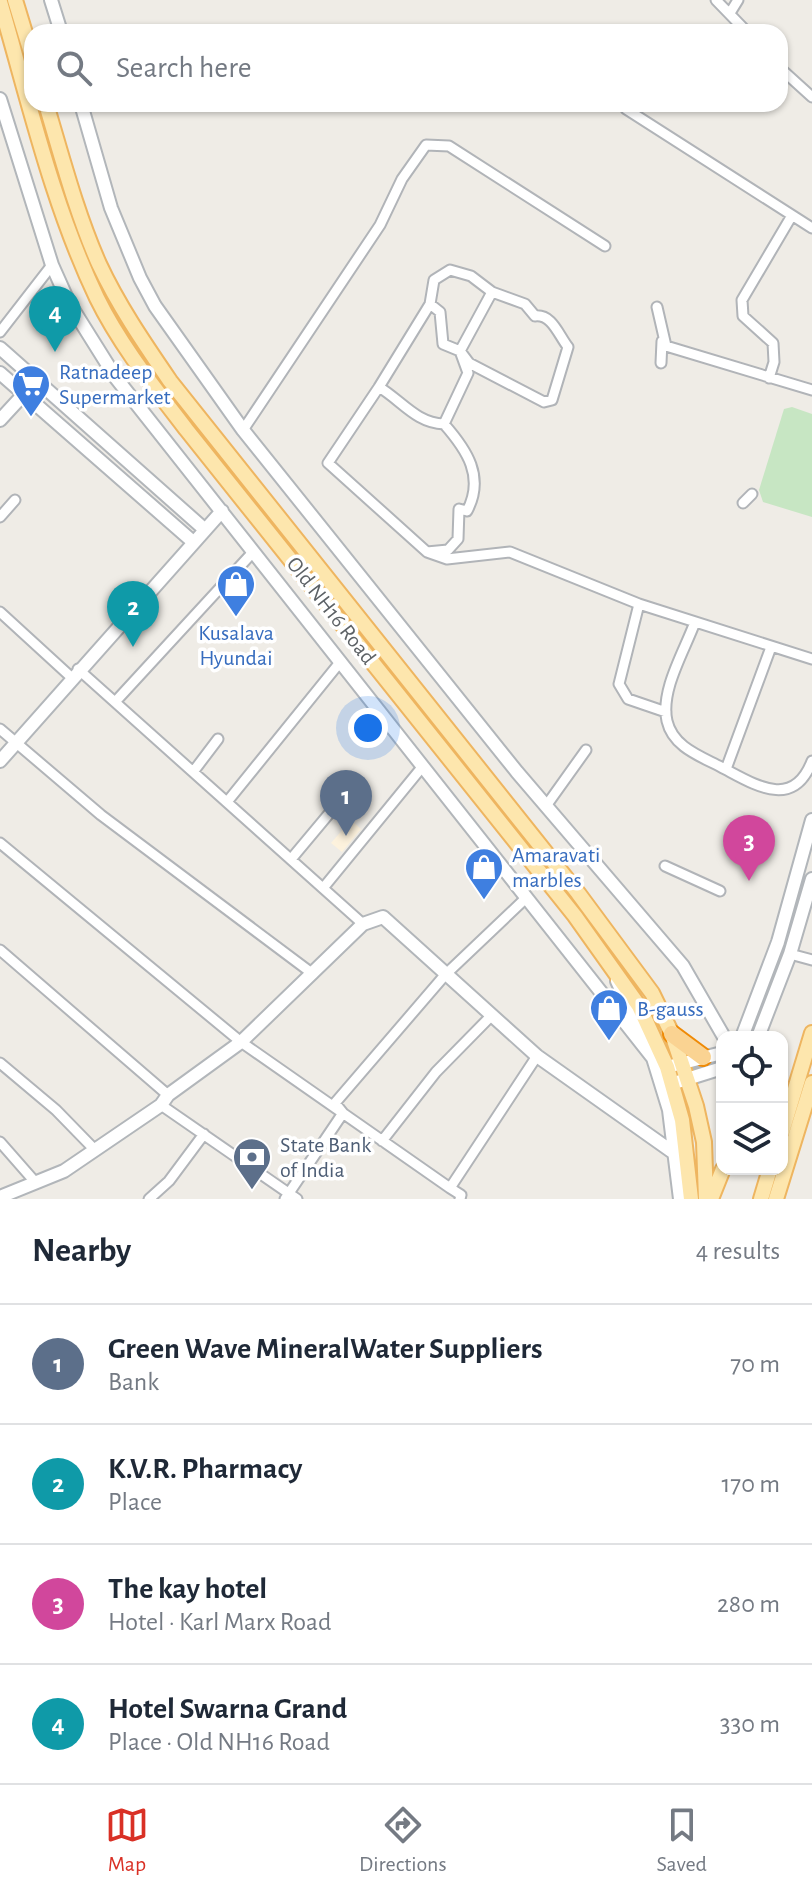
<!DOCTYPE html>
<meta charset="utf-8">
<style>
body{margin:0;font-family:"Alegreya Sans",sans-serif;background:#f6f6f7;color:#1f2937}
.controls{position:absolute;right:24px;bottom:24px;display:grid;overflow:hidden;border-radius:16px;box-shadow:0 2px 6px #0004}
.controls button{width:72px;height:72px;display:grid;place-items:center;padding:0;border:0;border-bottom:2px solid #e0e1e3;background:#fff;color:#1f2937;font:40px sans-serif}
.you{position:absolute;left:368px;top:728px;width:28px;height:28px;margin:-20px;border:6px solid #fff;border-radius:50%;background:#1a73e8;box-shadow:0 0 0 12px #1a73e833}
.badge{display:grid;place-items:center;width:52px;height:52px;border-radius:50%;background:#d93025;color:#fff;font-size:26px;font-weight:700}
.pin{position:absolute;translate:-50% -66px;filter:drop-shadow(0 2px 4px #0008)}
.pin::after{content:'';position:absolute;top:42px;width:28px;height:24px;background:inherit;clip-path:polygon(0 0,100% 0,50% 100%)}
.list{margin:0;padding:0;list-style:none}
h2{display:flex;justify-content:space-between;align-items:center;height:104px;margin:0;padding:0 32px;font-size:34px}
h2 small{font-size:26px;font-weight:400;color:#747a83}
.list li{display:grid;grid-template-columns:52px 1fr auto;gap:24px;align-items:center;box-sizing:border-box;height:120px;padding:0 32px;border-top:2px solid #e0e1e3}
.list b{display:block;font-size:30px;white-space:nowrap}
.list p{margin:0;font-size:26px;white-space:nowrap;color:#747a83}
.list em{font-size:26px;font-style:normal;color:#747a83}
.icon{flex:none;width:44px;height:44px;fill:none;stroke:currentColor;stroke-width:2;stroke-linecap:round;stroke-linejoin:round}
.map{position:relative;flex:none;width:812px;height:1199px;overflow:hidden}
.search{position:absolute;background:#fff;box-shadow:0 2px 6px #0004;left:24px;right:24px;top:24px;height:88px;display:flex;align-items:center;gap:20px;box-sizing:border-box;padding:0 28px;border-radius:24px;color:#747a83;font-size:30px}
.sheet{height:584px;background:#fff}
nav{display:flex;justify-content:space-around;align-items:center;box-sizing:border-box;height:112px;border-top:2px solid #e0e1e3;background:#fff;font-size:22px;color:#747a83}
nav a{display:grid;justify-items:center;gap:4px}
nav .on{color:#d93025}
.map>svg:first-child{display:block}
.commercial{fill:#fdf2dd}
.green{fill:#c7e6c3}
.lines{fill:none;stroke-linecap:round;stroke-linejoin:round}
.street-casing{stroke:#b1b4b8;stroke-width:13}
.secondary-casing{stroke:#b2b6ba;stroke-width:16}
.primary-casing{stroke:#eeb560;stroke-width:18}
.highway-casing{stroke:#ef8a06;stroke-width:20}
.street{stroke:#fff;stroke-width:9}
.secondary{stroke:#fff;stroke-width:12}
.primary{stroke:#fde6ad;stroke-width:14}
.highway{stroke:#fad392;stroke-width:16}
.labels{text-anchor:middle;stroke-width:7;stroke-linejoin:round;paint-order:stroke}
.shop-label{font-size:22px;fill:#366cbe;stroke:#fff;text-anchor:start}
.street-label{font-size:22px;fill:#5d6266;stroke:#fff}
.service-label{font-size:22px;fill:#4e5e75;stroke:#fff;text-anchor:start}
</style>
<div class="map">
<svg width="812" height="1199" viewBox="0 0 812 1199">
<rect width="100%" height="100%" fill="#efece6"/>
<!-- commercial -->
<path class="commercial" d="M 351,820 L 361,829 L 342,852 L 331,843 Z"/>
<!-- green -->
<path class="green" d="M 792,407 L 812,414 L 812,517 L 763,502 L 759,490 L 784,409 Z"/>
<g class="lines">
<defs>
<path id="street" d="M 716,0 L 747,32
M 730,13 L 738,0
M 780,68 L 812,97
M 626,109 L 812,228
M 430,304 L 434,280 L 450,270 L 471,276 L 492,292 L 460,351 L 469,363 L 544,402 L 552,400 L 568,347 C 558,334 552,314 535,316 L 525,304 L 492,292
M 657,307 L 666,346 L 812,390
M 0,332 L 52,265
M 661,363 L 662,341
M 769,378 L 774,362 L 773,343 L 743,316 L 742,300 L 791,217
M 379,387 L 430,304 L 440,312 L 443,344 L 460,351 L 468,373 L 444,424
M 243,430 L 380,225 L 402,179 L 426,145 L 449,146 L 605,246
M 743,503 L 752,494
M 0,517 L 15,500
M 427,552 L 448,550 L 458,539 L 459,509 L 467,511 C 485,477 467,450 444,424 C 416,423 402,401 379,387 L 328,463 L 427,552 L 447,559 L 510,552 L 639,604 L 812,659
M 639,604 L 619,684 L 628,699 L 666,712
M 0,612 L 71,677
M 695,622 C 685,650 660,690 667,721 C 673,747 700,756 721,767 C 754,784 793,811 812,761
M 78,669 L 363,924
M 115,702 L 254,551
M 0,729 L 101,815 L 313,974
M 726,769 L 771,647
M 193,772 L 218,739
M 227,802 L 341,661
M 546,806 L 586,750
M 0,843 L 241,1042 L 450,1188
M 292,858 L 353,785
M 665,866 L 720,891
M 324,887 L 423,766
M 0,950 L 168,1095
M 790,954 L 812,960
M 0,1063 L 56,1110 L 94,1149
M 161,1105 L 297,1199
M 382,1141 L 436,1072 L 490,1017
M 0,1142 L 36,1183
M 149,1199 L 169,1181 L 204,1134
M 285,1199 L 343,1113 L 335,1103 L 445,975 L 526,898
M 460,1199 L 461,1195 L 450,1188 L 537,1056"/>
<path id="secondary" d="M 51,0 L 61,32
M 0,99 L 52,265 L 69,303 L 116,378 L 653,1058
M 81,104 L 111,208 L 140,278 L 155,306 L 243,430 L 517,772 L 683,966 L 724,1037
M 0,348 L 203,528
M 0,373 L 192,541
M 0,420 L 24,394
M 0,761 L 222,511
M 617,981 L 653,1058 L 669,1110 L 680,1199
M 742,1037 L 778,942 L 812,820
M 758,1037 L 790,954 L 812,879
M 667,1067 L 722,1053
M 671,1084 L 722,1068
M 0,1197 L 64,1171 L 161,1105 L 168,1095 L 241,1042 L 363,924 L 383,917 L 537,1056 L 674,1153"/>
<path id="primary" d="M 15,0 L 32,56
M 0,2 C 29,101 52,204 97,298 C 120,345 154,387 186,429 L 575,916 L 639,1006 L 667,1067 L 682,1120 L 691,1199
M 46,104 C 62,157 76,212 99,264 C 118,305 144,343 170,381 L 578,893 L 652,993 L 672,1034 L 696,1106 L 704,1142 L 706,1199
M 782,1132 L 812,1033
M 711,1199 L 723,1169
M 761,1199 L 770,1169
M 776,1199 L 812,1083"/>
<path id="highway" d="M 672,1034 L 703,1057"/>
</defs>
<!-- street casing -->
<use href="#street" class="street-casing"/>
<!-- secondary casing -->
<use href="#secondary" class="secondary-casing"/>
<!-- primary casing -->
<use href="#primary" class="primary-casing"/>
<!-- highway casing -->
<use href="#highway" class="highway-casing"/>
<!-- street -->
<use href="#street" class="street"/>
<!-- secondary -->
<use href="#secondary" class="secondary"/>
<!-- primary -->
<use href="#primary" class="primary"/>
<!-- highway -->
<use href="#highway" class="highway"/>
</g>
<!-- icons -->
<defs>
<symbol id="supermarket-pin" viewBox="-11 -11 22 30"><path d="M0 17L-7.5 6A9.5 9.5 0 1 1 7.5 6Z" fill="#3f7fe0" stroke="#fff"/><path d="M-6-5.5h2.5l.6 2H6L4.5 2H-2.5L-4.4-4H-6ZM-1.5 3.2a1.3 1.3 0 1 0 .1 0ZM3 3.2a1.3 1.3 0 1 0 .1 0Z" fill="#fff"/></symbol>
<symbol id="shop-pin" viewBox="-11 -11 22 30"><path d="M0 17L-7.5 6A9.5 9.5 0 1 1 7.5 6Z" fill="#3f7fe0" stroke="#fff"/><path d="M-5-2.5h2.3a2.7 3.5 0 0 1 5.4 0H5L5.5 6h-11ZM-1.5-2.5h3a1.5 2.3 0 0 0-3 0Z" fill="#fff"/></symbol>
<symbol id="bank-pin" viewBox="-11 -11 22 30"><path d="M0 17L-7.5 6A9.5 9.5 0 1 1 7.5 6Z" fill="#5c6f8a" stroke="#fff"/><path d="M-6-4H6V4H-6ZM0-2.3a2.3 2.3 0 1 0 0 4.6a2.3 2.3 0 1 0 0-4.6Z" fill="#fff"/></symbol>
</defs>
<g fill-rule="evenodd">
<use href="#supermarket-pin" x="9" y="362" width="44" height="60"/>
<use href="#shop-pin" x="214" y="562" width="44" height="60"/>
<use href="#shop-pin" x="462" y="845" width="44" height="60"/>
<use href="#shop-pin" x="587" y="986" width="44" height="60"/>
<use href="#bank-pin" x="230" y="1135" width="44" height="60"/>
</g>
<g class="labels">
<!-- shop labels -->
<g class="shop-label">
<text x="59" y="379">Ratnadeep<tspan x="59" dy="25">Supermarket</tspan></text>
<text x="236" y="640" text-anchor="middle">Kusalava<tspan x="236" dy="25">Hyundai</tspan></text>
<text x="512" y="862">Amaravati<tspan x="512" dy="25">marbles</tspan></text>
<text x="637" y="1016">B-gauss</text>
</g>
<!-- street labels -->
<g class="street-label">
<text transform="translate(332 610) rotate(52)" y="8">Old NH16 Road</text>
</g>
<!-- service labels -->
<g class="service-label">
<text x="280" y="1152">State Bank<tspan x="280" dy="25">of India</tspan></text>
</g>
</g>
</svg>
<div class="controls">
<button><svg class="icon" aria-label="locate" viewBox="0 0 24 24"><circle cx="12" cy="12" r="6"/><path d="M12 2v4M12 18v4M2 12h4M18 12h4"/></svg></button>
<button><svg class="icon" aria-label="layers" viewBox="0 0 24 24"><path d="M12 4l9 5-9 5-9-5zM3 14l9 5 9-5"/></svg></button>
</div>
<div class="you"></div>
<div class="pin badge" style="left:346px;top:836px;background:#5c6f8a">1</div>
<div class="pin badge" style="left:133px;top:647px;background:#0f9aa8">2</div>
<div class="pin badge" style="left:749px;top:881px;background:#d1479c">3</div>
<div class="pin badge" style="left:55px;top:352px;background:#0f9aa8">4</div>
<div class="search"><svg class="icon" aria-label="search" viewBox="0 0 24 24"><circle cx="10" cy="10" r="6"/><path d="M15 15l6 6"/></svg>Search here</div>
</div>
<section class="sheet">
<h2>Nearby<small>4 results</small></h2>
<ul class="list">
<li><span class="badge" style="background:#5c6f8a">1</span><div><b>Green Wave MineralWater Suppliers</b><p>Bank</p></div><em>70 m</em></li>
<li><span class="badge" style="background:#0f9aa8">2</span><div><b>K.V.R. Pharmacy</b><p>Place</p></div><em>170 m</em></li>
<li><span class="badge" style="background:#d1479c">3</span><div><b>The kay hotel</b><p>Hotel · Karl Marx Road</p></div><em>280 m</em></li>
<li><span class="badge" style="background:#0f9aa8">4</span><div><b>Hotel Swarna Grand</b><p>Place · Old NH16 Road</p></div><em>330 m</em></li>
</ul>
</section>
<nav>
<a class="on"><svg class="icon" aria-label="map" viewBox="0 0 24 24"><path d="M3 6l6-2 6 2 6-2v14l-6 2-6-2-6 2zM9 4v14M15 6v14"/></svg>Map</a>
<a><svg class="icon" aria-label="directions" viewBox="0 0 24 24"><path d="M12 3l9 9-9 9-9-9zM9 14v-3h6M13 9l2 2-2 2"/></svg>Directions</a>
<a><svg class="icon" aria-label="saved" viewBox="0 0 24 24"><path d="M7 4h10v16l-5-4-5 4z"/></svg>Saved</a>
</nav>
